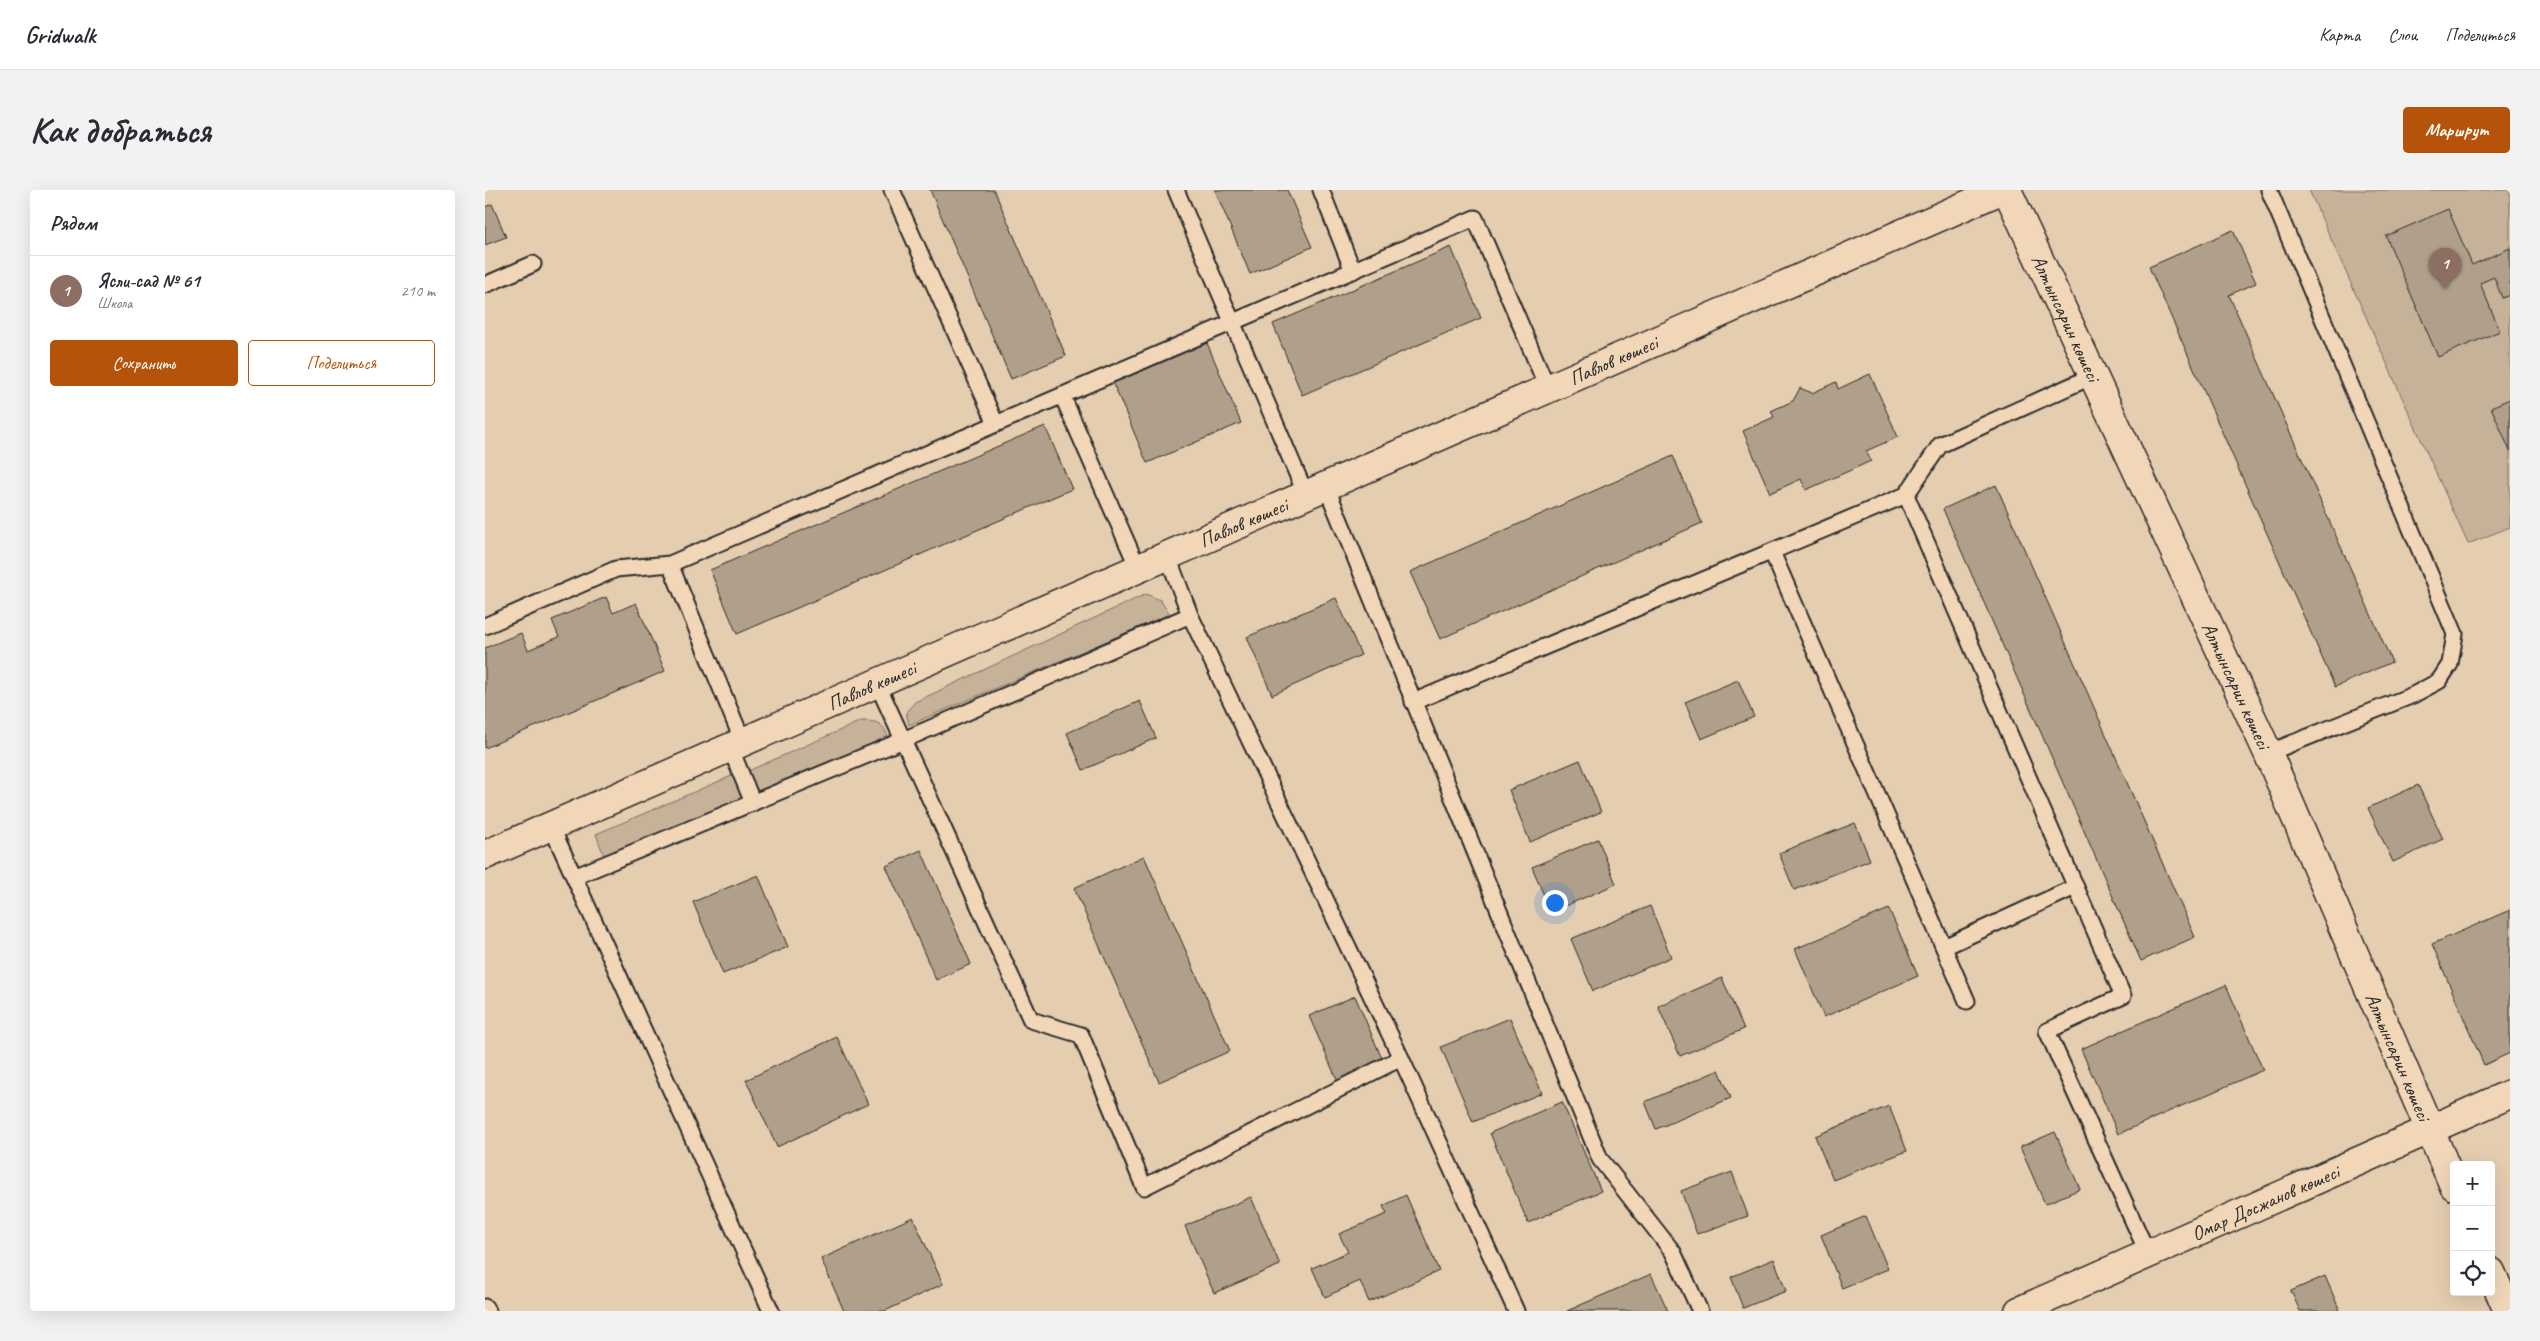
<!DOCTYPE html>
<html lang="ru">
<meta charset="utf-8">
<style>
body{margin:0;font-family:Caveat,sans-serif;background:#f2f2f3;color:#2b2b33}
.controls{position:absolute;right:15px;bottom:15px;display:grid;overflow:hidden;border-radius:5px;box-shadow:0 5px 20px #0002}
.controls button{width:45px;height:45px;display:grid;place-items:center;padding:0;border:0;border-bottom:1px solid #e1e1e2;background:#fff;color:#2b2b33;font:25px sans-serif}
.you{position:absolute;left:1069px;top:712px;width:18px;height:18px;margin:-12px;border:4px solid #fff;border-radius:50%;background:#1a73e8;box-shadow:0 0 0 8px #1a73e833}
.badge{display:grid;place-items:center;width:32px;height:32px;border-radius:50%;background:#b45309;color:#fff;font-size:16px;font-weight:700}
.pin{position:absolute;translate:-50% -41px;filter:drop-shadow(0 1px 2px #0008)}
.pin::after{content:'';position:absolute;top:26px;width:18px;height:15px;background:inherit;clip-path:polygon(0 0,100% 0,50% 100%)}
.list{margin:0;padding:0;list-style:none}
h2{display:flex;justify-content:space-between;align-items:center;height:65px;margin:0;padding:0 20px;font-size:21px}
h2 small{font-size:16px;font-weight:400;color:#7c7c81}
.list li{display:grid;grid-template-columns:32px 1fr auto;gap:15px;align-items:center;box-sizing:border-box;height:70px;padding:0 20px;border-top:1px solid #e1e1e2}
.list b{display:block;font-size:19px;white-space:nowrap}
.list p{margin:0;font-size:16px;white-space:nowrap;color:#7c7c81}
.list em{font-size:16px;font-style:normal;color:#7c7c81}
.actions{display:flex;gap:10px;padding:15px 20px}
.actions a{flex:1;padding:11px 0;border:1px solid #b45309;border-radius:5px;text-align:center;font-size:18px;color:#b45309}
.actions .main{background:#b45309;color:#fff}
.icon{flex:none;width:28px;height:28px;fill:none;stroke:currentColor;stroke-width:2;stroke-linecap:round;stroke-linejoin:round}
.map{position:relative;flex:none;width:2025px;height:1121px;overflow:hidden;border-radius:5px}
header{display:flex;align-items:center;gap:30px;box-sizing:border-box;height:70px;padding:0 25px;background:#fff;border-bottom:1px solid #e1e1e2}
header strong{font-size:24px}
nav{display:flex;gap:28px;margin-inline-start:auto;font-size:18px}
.intro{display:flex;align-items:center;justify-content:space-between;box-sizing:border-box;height:120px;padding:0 30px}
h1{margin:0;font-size:35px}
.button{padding:12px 22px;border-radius:5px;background:#b45309;color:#fff;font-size:18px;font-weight:700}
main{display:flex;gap:30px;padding:0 30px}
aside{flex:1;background:#fff;border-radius:5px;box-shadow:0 5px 20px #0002}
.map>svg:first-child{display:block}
.green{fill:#c6b299;stroke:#786e62}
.building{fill:#b0a08b;stroke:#2b2b2b}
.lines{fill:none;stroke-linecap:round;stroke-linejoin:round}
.service-casing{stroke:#2b2b2b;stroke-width:19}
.minor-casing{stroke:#2b2b2b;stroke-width:31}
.tertiary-casing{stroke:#2b2b2b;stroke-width:31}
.service{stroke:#f1d7b8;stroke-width:15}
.minor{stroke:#f1d7b8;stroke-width:28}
.tertiary{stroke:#f1d7b8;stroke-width:28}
.labels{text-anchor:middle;stroke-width:4.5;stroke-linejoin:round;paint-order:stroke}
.street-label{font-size:20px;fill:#2b2b2b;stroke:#f1d7b8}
</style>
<header>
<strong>Gridwalk</strong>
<nav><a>Карта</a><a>Слои</a><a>Поделиться</a></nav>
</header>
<div class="intro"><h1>Как добраться</h1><a class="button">Маршрут</a></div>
<main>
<aside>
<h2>Рядом<small></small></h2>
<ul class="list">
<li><span class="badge" style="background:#8d6e63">1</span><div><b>Ясли-сад № 61</b><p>Школа</p></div><em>210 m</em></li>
</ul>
<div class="actions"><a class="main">Сохранить</a><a>Поделиться</a></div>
</aside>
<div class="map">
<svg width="2025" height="1121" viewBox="0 0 2025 1121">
<rect width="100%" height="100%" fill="#e5cdb0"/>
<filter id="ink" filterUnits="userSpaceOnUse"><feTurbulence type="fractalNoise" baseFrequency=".02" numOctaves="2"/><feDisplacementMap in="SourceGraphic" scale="10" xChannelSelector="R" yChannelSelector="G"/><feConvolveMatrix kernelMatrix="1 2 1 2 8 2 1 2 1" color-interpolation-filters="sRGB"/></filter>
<g filter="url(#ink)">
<!-- green -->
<path class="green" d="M 1824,0 L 2025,0 L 2025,337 L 1983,354 Z
M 661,404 L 675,410 L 685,424 L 424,535 L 421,522 L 430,512 Z
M 376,531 C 391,531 398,532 403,547 L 271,602 L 261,582 Z
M 251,584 L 261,609 L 119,666 L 111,644 Z"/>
<!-- building -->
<path class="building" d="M 445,0 L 509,0 L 581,166 L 526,189 Z
M 730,0 L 802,0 L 827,57 L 765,84 Z
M 7,14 L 21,47 L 0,55 L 0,17 Z
M 1963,19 L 1987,75 L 2025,58 L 2025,105 L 2017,108 L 2009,87 L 1995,93 L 2015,141 L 1953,167 L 1901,46 Z
M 1748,40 L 1771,93 L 1744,105 L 1907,472 L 1850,497 L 1664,77 Z
M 966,57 L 996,128 L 817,205 L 788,134 Z
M 722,153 L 756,233 L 662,273 L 628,193 Z
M 1385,184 L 1413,247 L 1381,261 L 1386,271 L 1321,300 L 1316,289 L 1285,303 L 1258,241 L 1289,227 L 1286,221 L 1308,211 L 1315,198 L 1327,203 L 1351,192 L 1353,199 Z
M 2025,209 L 2025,261 L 2006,217 Z
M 560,236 L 587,299 L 252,444 L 225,380 Z
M 1188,266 L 1217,333 L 955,449 L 925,382 Z
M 1511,295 L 1710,747 L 1656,771 L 1458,319 Z
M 121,407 L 128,423 L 151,413 L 180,481 L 0,558 L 0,458 L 36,443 L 43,460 L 74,447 L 67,430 Z
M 851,408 L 876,465 L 787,505 L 762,447 Z
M 1253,490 L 1269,527 L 1216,549 L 1200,512 Z
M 655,511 L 671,548 L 598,580 L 582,543 Z
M 1095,570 L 1116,622 L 1045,652 L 1024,600 Z
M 1933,595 L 1958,649 L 1908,672 L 1883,618 Z
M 1370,633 L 1385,670 L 1309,700 L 1294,663 Z
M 1113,649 L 1131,694 L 1066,722 L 1047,677 Z
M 436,660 L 486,774 L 451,790 L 401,676 Z
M 659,666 L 745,861 L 674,892 L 589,698 Z
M 273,685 L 303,757 L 238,784 L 208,712 Z
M 1165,716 L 1186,767 L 1108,801 L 1086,749 Z
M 1404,719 L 1433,786 L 1339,827 L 1310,759 Z
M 2025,720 L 2025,863 L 1999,875 L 1947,754 Z
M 1237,788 L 1259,839 L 1195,866 L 1173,816 Z
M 1741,795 L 1778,880 L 1633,944 L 1596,859 Z
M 870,806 L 898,871 L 853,892 L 824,826 Z
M 1025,828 L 1057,903 L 988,932 L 956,857 Z
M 352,847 L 383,914 L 292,957 L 261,890 Z
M 1234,880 L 1246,908 L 1171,939 L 1160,912 Z
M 1077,912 L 1116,1001 L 1043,1033 L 1005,943 Z
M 1404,916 L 1422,961 L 1348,990 L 1330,946 Z
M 1570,942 L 1595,999 L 1560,1014 L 1535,957 Z
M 1247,982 L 1263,1026 L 1212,1044 L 1196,1001 Z
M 921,1005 L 954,1081 L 884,1112 L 875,1091 L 840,1107 L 827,1078 L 863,1062 L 854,1044 L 902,1024 L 898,1016 Z
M 766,1007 L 795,1075 L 729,1103 L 700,1036 Z
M 1381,1026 L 1403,1079 L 1357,1098 L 1336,1045 Z
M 428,1027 L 458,1094 L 400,1121 L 359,1121 L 336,1069 Z
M 1289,1069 L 1301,1101 L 1258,1118 L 1246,1087 Z
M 1166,1084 L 1183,1121 L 1082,1121 Z
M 1840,1086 L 1855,1121 L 1815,1121 L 1806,1101 Z"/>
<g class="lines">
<defs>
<path id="service" d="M 407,0 L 511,234
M 691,0 L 821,305
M 836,0 L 868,81
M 0,95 L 48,74
M 577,205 L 653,378
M 841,296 L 1115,969 L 1188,1062 L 1215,1121
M 1421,305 L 1638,806 L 1562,841 L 1663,1064
M 1287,362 L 1482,811
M 683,367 L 705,425 L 916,868 L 1031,1121
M 185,374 L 258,552
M 0,436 L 131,379 L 185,374 L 990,28 L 1063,199
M 392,493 L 546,830 L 596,845 L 659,997 L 916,868
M 928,512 L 1421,305 L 1455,255 L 1610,185
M 245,557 L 268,613
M 1783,563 L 1928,505 L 1954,491 L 1965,474 L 1970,444 L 1784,0
M 66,636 L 286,1121
M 89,687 L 416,551 L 705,425
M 1459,757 L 1590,697
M 0,1117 L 2,1121"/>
<path id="minor" d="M 1944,940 L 2025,904"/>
<g id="tertiary">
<path id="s1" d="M 1522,0 L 1783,563 L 1969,996"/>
<path id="s2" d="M 0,665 L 1516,0"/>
<path d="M 2006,1082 L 2023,1121"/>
<path id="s3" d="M 1534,1121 L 1944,940"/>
</g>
</defs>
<!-- service casing -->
<use href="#service" class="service-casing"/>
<!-- minor casing -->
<use href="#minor" class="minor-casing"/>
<!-- tertiary casing -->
<use href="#tertiary" class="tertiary-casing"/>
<!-- service -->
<use href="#service" class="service"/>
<!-- minor -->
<use href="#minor" class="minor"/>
<!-- tertiary -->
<use href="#tertiary" class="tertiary"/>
</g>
</g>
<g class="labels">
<!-- street labels -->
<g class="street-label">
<text dy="7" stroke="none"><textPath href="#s1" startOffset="141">Алтынсарин көшесі</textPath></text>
<text dy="7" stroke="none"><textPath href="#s2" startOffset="1232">Павлов көшесі</textPath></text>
<text dy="7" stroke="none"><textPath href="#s2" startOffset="828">Павлов көшесі</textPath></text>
<text dy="7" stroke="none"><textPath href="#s2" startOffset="422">Павлов көшесі</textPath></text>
<text dy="7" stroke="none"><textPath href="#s1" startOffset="546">Алтынсарин көшесі</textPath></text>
<text dy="7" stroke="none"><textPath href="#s1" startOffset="951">Алтынсарин көшесі</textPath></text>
<text dy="7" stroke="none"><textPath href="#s3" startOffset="269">Омар Досжанов көшесі</textPath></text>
</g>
</g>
</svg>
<div class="controls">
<button>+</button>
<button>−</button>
<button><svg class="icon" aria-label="locate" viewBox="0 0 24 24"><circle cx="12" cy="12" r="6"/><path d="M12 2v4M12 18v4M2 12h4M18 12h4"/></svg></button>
</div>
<div class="you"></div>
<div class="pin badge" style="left:1960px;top:99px;background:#8d6e63">1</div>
</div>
</main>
